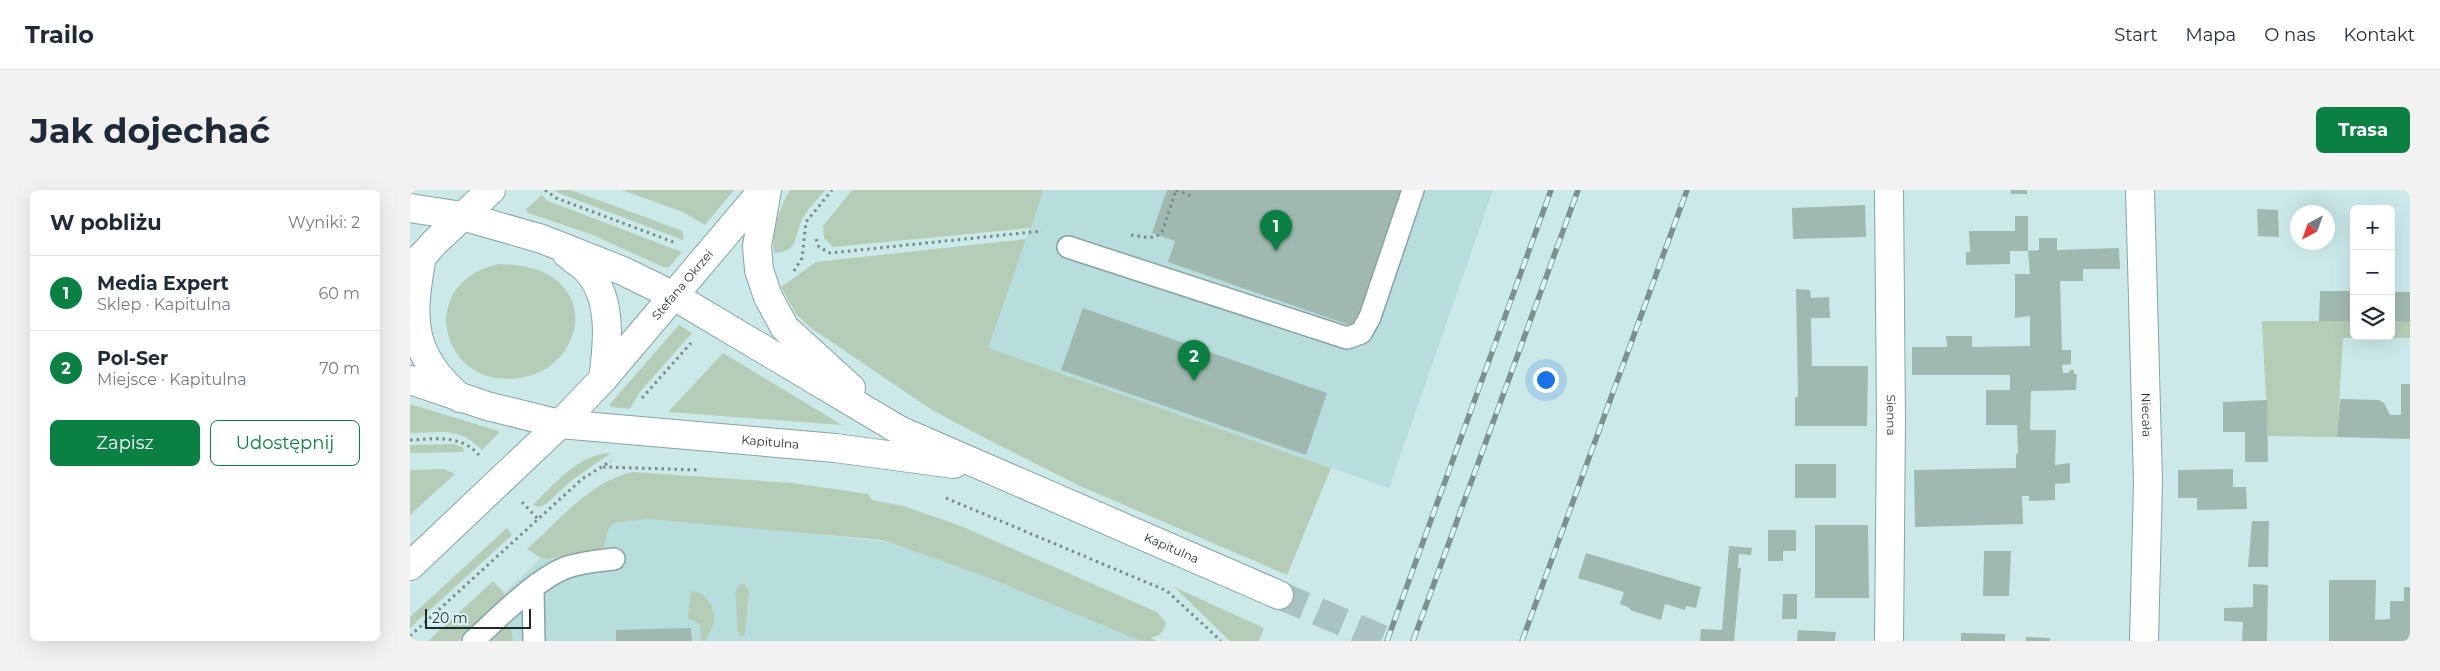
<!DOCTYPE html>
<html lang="pl">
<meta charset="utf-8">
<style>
body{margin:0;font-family:Montserrat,sans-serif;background:#f2f2f3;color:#1f2937}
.controls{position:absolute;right:15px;top:15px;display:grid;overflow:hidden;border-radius:8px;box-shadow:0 5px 20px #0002}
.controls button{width:45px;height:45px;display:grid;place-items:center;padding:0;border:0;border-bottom:1px solid #e0e1e3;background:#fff;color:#1f2937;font:25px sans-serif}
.compass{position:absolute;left:1880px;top:15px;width:45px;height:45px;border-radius:50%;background:#fff;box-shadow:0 5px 20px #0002;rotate:221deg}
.scale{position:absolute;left:15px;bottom:12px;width:106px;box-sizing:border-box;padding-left:5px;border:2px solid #1e2929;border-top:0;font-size:14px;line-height:18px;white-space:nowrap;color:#1e2929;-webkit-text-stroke:4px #d9f7f6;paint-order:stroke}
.you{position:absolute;left:1135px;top:189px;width:18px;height:18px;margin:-12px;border:4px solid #fff;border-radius:50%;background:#1a73e8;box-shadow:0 0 0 8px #1a73e833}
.badge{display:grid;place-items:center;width:32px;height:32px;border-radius:50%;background:#0b8043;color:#fff;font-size:16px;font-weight:700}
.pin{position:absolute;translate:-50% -41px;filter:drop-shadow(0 1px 2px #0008)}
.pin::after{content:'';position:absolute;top:26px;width:18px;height:15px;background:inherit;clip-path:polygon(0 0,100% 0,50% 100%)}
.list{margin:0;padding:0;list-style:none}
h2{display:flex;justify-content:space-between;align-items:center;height:65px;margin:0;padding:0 20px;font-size:21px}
h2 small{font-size:16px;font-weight:400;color:#747a83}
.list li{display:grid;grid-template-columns:32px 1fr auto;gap:15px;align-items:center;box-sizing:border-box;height:75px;padding:0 20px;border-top:1px solid #e0e1e3}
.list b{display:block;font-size:19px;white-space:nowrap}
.list p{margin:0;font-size:16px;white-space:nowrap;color:#747a83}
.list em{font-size:16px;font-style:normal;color:#747a83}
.actions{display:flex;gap:10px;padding:15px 20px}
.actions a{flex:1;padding:11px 0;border:1px solid #0b8043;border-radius:8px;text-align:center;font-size:18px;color:#0b8043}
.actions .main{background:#0b8043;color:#fff}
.icon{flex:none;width:28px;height:28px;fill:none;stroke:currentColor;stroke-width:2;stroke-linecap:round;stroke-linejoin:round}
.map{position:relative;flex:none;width:2000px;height:451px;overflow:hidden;border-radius:8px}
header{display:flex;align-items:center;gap:30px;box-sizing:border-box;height:70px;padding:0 25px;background:#fff;border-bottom:1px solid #e0e1e3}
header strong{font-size:24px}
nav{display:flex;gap:28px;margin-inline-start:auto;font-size:18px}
.intro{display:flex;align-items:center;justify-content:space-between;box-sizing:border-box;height:120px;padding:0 30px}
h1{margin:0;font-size:35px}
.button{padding:12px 22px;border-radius:8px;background:#0b8043;color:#fff;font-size:18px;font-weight:700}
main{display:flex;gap:30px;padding:0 30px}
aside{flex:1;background:#fff;border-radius:8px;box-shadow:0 5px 20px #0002}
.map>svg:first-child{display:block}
.built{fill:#b8dddd}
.green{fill:#b5ccb6}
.building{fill:#a0b9b0}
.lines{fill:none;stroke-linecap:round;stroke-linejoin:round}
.tertiary-tunnel{stroke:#a9c3c3;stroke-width:28;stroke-dasharray:28 14;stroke-linecap:butt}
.service-casing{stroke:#88a3a3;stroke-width:24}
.minor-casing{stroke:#88a3a3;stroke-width:30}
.tertiary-casing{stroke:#88a3a3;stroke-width:30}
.primary-casing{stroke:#88a3a3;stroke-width:30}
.path{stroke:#778b8b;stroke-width:3;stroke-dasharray:2.5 4;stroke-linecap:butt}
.service{stroke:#fff;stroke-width:21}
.minor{stroke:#fff;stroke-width:28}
.tertiary{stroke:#fff;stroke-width:28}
.primary{stroke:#fff;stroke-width:28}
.rail-casing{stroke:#7c9090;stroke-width:5.5}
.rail{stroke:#d9f7f6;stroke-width:4;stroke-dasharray:11;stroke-linecap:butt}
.labels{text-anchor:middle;stroke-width:5;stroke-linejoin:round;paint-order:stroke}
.street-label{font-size:12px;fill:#1e2929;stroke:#d9f7f6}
</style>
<header>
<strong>Trailo</strong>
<nav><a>Start</a><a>Mapa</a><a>O nas</a><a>Kontakt</a></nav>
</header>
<div class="intro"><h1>Jak dojechać</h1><a class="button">Trasa</a></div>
<main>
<aside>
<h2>W pobliżu<small>Wyniki: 2</small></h2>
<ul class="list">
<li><span class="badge">1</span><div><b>Media Expert</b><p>Sklep · Kapitulna</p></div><em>60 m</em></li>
<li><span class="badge">2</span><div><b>Pol-Ser</b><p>Miejsce · Kapitulna</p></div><em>70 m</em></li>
</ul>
<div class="actions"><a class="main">Zapisz</a><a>Udostępnij</a></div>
</aside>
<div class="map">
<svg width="2000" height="451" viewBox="0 0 2000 451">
<rect width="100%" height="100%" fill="#cce9e9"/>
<!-- built -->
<path class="built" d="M 633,0 L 1083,0 L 979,298 L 577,158 Z
M 238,329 L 330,336 L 479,352 L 579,388 L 731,451 L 103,451 L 101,439 L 76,451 L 48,451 L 91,412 L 93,404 L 131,368 L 139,369 L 194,358 L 198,340 L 204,333 Z"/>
<!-- green -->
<path class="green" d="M 148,0 L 161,0 L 270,40 L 273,42 L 273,50 L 146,2 Z
M 212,0 L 324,0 L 295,35 L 273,22 Z
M 380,0 L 415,0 C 408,9 398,18 393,28 C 384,44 390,62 364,63 C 361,41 369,19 380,0 Z
M 442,0 L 633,0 L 621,38 L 423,57 L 414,48 L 413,36 Z
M 132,5 L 138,11 L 272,62 L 259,77 L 253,77 L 183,45 L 118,23 L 116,19 Z
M 616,49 L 578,158 L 921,278 L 877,385 L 670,296 L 571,246 L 522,220 L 401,138 L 386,124 L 371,97 L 406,72 Z
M 89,74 C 109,75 130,77 146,90 C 184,120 161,175 119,186 C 33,209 0,93 89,74 Z
M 1852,131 L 1944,131 L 1944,146 L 1981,146 L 1981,131 L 2000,132 L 2000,148 L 1933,148 L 1927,247 L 1858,246 Z
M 269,135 L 282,143 L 229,203 L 220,219 L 201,217 L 200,214 Z
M 313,163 L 432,235 L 258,222 Z
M 0,214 L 88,241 L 89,243 L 72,260 C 48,236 32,243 0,243 Z
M 43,254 L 53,257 L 54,262 L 0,263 L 0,255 Z
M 201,263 L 162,290 L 136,314 L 129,317 L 123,315 C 145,294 168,264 201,263 Z
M 34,279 L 45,284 L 0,325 L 0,280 Z
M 223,282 L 382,293 L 458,304 L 462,310 L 493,316 L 551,336 L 747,422 L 756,433 C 753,443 750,446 740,448 L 747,451 L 731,451 L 579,388 L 476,351 L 463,349 L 238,329 L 204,333 L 198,340 L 194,358 L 139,369 L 131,368 L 117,359 C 149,331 180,291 223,282 Z
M 97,338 L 102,345 L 0,438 L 0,427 Z
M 83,391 L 93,401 L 94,407 L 91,412 L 48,451 L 18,451 Z
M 330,394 L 334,394 L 339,400 L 335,444 L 331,447 L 328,442 L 325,402 Z
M 764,397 L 854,438 L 849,451 L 820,451 Z
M 281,401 C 295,401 304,415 304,429 C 304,436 298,445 295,451 L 291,451 L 290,434 L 278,428 Z
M 95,437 L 101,439 L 103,451 L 76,451 Z"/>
<!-- building -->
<path class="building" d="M 757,0 L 993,0 L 945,137 L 758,72 L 765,51 L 742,43 Z
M 1601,0 L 1617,0 L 1617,4 L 1601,4 Z
M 1455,15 L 1456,47 L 1383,49 L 1382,18 Z
M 1847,19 L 1868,20 L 1869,47 L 1848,46 Z
M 1605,26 L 1618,26 L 1618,61 L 1600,61 L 1600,74 L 1556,75 L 1556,62 L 1560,62 L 1559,41 L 1605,41 Z
M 1629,48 L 1647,48 L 1647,60 L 1709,58 L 1710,79 L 1673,79 L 1673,91 L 1650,91 L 1652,160 L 1661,160 L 1661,174 L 1652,175 L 1653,183 L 1659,183 L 1660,180 L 1664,180 L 1664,184 L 1667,184 L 1666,200 L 1621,201 L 1620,240 L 1646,240 L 1645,275 L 1660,273 L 1660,293 L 1645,294 L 1645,310 L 1619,311 L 1619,306 L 1612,306 L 1613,334 L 1505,337 L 1504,280 L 1606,278 L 1606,264 L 1608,264 L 1607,235 L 1576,235 L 1576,200 L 1600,200 L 1600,185 L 1502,185 L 1502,157 L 1537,157 L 1536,146 L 1562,146 L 1562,157 L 1620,156 L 1620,126 L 1605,128 L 1605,84 L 1620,84 L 1618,61 L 1629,60 Z
M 1386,99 L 1400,100 L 1401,108 L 1419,107 L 1420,128 L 1401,128 L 1402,176 L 1458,176 L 1457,236 L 1385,236 L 1385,207 L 1388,207 Z
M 1910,101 L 1944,101 L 1944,131 L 1909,131 Z
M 1981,102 L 2000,102 L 2000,132 L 1981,131 Z
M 673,118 L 917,203 L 896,265 L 651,180 Z
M 1991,194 L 2000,194 L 2000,249 L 1927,247 L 1930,209 L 1969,210 L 1974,213 L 1980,225 L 1991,225 Z
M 1857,210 L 1858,272 L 1835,272 L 1835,242 L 1813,242 L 1813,212 Z
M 1385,274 L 1426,274 L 1426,308 L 1385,308 Z
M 1823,279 L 1823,297 L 1836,297 L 1837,319 L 1787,320 L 1787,308 L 1768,308 L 1768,280 Z
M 1842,331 L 1859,331 L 1858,377 L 1838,377 Z
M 1405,335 L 1458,335 L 1459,408 L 1405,408 Z
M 1358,340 L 1386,340 L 1386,361 L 1373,361 L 1373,371 L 1358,371 Z
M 1319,356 L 1342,358 L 1341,365 L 1329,364 L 1328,378 L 1331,378 L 1324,451 L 1290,451 L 1291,439 L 1312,440 Z
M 1574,361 L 1601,361 L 1599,406 L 1573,406 Z
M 1176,363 L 1291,397 L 1286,418 L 1276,416 L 1275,420 L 1255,414 L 1251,430 L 1220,420 L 1220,418 L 1210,414 L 1214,402 L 1168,388 Z
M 1919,390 L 1966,390 L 1965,430 L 1980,429 L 1980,411 L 1994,411 L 1994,397 L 2000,397 L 2000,451 L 1919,451 Z
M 1843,394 L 1858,395 L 1857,451 L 1832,451 L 1833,432 L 1814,431 L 1814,418 L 1843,417 Z
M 1373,404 L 1387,404 L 1387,429 L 1372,429 Z
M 281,438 L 282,451 L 206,451 L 206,440 Z
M 1388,440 L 1426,442 L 1425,451 L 1387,451 Z
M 1551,443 L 1595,444 L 1595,451 L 1551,451 Z
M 1616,447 L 1640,448 L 1640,451 L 1616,451 Z"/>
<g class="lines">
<!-- tertiary-tunnel -->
<path class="tertiary-tunnel" d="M 869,405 L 977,451"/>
<defs>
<path id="service" d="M 658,57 L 937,148 L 951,143 L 960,127 L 1003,0
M 123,400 L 124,451
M 63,451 C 87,429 125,390 155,378 C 171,372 187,371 204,369"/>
<g id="minor">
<path id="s1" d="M 1479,0 L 1481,231 L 1479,451"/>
<path id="s2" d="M 1730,0 L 1738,292 L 1734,451"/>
</g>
<g id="tertiary">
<path d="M 357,0 L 347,56 L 349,80 L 358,107 L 375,138 L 441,198"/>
<path d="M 0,18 L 52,26"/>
<path id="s3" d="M 264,106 L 489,240 L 869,405"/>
<path id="s4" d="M 150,234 L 425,258 L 544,274"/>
</g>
<g id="primary">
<path d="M 52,26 L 132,49 L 213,81 L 264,106"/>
<path d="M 157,64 C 163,69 170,73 176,79 C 203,107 198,153 193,189"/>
<path d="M 12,66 C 0,131 0,163 50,208"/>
<path d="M 1,79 L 25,52 L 81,0"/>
<path d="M 0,190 L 77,216 L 150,234"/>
<path id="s5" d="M 0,376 L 150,234 L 193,189 L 353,0"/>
</g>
</defs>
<!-- service casing -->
<use href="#service" class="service-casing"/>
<!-- minor casing -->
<use href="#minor" class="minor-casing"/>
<!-- tertiary casing -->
<use href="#tertiary" class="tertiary-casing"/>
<!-- primary casing -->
<use href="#primary" class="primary-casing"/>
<!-- path -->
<path class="path" d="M 135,0 L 146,8 L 266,53
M 766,0 L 781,6
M 721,45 C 732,46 744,51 752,42 L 766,0
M 406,49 L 409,57 L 420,63 L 632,41
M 384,81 L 392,68 L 396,32 L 422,0
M 232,208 L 281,153
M 0,250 C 26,249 50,244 69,265
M 193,277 L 289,280
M 536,308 L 757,401 L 811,451
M 112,312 L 128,329
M 0,446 L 172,289 L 201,271"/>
<!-- service -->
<use href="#service" class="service"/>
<!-- minor -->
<use href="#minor" class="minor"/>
<!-- tertiary -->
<use href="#tertiary" class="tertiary"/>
<!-- primary -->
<use href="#primary" class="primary"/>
<defs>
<path id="rail" d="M 977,451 L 1141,0
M 1003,451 L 1168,0
M 1112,451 L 1277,0"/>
</defs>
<!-- rail casing -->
<use href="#rail" class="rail-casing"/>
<!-- rail -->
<use href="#rail" class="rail"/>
</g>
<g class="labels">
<!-- street labels -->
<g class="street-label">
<text dy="4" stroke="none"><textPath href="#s5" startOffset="392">Stefana Okrzei</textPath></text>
<text dy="4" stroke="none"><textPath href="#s1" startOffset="225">Sienna</textPath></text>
<text dy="4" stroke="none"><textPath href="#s2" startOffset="225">Niecała</textPath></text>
<text dy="4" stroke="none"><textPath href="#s4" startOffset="211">Kapitulna</textPath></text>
<text dy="4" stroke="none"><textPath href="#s3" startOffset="559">Kapitulna</textPath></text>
</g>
</g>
</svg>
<div class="controls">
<button>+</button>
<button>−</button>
<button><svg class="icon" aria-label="layers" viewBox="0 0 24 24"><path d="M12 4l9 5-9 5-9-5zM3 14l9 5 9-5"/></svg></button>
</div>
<svg class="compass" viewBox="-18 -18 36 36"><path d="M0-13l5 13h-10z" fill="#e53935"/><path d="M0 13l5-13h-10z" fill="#747a83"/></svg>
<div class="scale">20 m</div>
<div class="you"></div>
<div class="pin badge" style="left:866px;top:61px">1</div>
<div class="pin badge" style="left:784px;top:191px">2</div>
</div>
</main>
